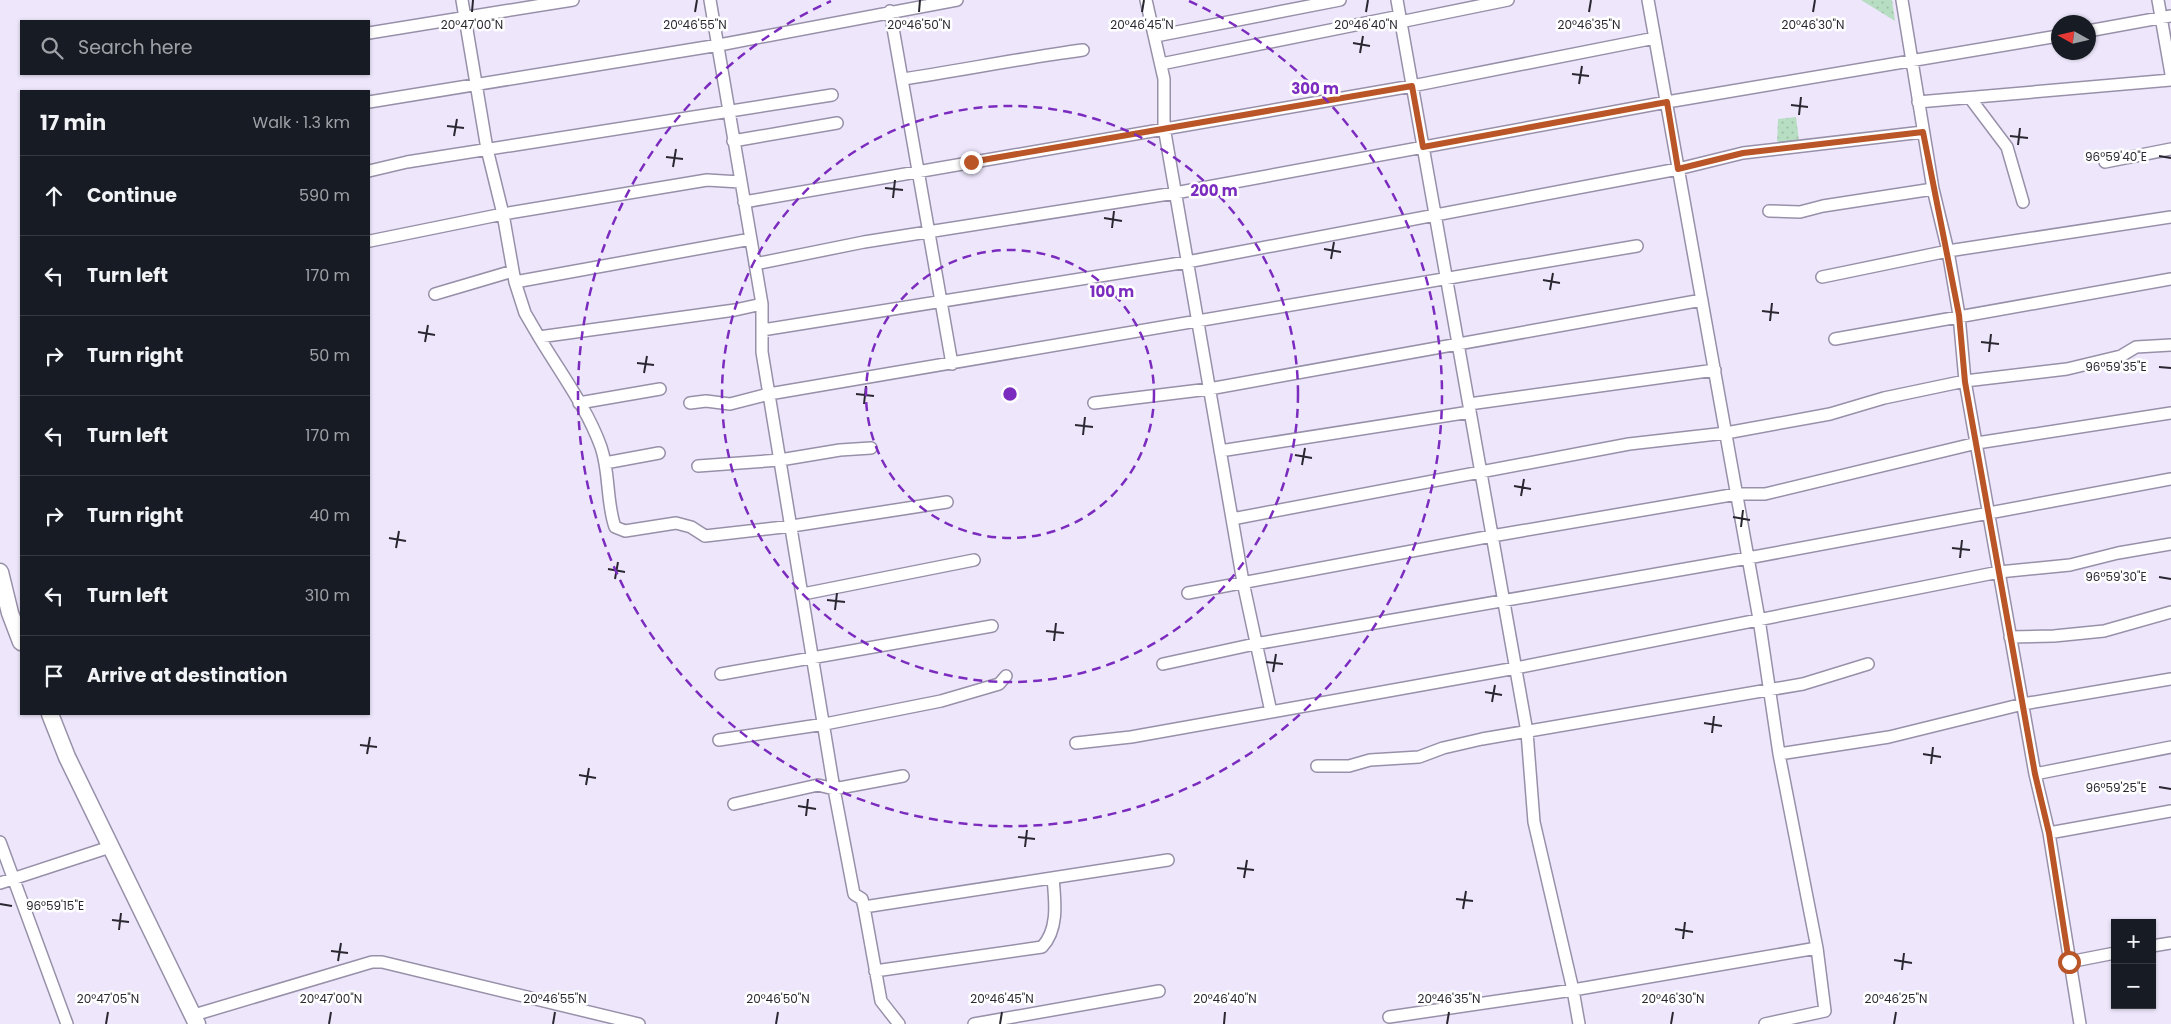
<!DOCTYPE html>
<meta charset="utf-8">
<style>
body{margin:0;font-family:Poppins,sans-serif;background:#20242c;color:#f1f3f6}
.controls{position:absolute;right:15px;bottom:15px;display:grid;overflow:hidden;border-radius:0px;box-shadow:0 1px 4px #0004}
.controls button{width:45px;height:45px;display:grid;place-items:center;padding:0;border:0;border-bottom:1px solid #363941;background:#171b24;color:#f1f3f6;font:25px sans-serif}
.compass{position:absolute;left:2051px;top:15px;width:45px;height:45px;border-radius:50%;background:#171b24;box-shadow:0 1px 4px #0004;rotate:278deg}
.stop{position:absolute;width:15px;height:15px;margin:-11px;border:4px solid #ba5527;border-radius:50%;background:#fff}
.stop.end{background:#ba5527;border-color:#fff;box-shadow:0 1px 5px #0008}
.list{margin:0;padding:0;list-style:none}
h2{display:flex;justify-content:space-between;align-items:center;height:65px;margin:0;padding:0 20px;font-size:21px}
h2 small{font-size:16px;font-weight:400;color:#9ea1a6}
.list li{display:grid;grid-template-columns:32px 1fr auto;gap:15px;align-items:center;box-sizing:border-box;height:80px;padding:0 20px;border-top:1px solid #363941}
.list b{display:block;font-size:19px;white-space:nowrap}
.list em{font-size:16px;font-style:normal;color:#9ea1a6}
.icon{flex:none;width:28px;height:28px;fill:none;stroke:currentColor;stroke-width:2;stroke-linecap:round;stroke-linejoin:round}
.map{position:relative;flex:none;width:2171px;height:1024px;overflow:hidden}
.search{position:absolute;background:#171b24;box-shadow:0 1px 4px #0004;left:20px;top:20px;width:350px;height:55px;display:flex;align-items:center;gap:12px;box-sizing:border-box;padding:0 18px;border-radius:0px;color:#9ea1a6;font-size:19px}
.panel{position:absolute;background:#171b24;box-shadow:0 1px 4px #0004;left:20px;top:90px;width:350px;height:625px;border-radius:0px}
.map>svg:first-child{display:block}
.grass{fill:url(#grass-dots)}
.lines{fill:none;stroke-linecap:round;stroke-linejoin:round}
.minor-casing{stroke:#9890a9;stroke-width:14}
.highway-casing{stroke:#9890a9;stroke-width:19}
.minor{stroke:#fff;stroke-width:11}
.highway{stroke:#fff;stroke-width:16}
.route{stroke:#ba5527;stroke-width:6}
.ticks{fill:none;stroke:#2a2731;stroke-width:2}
.ring{fill:none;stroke:#7b2cbf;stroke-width:2.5;stroke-dasharray:9 6}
.ticks-label{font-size:12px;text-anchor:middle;fill:#2a2731;stroke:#fff;stroke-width:5;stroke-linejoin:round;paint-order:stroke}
.centre{fill:#7b2cbf;stroke:#fff;stroke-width:2.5}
.ring-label{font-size:15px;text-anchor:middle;font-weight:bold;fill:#7b2cbf;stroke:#fff;stroke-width:5;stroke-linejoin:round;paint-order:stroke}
</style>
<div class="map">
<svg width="2171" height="1024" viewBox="0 0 2171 1024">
<defs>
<pattern id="grass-dots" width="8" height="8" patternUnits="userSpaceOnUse" patternTransform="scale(1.25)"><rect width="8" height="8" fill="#b7dec2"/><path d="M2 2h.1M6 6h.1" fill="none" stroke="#9ebea7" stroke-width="1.8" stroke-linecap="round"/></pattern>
</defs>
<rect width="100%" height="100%" fill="#eee7fc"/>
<!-- grass -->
<path class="grass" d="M 1861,0 L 1892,0 L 1895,21 Z
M 1796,117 L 1799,141 L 1777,146 L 1778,119 Z"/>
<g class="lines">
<defs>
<path id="minor" d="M 462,0 L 487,149 L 503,214 L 515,282 L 525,313 L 539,337 L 735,310 L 762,304
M 710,0 L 762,304 L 762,352 L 834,789 L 854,894 L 862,899 L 864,907 L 881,1001 L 899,1024
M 1146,0 L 1164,79 L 1164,127 L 1243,582 L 1271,712 L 1516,668 L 1999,572 L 2070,565 L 2118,553 L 2171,544
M 1397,0 L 1527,732 L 1534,822 L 1573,990 L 1579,1024
M 1648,0 L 1759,619 L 1779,754 L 1817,948 L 1825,1011 L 1765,1024
M 1902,0 L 1933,189 L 1948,251 L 1959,315 L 1965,381 L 2035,774 L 2049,833 L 2080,1024
M 2158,0 L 2171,74
M 890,11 L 952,364
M 1400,22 L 1508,0
M 2088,31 L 2171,16
M 369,33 L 573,0
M 1156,36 L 1340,0
M 1161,64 L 1400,16
M 903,79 C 963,70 1022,58 1083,50
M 1970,98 L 2007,147 L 2023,202
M 369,102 L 719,45 L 957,0
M 1918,102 L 2171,80
M 733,141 L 837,123
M 2105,162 L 2171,149
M 369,171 L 407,162 L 832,95
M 744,202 L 1412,86 L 1655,38
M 1769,211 L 1800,212 L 1823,206 L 1933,189
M 370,241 L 503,214 L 707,180 L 740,182
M 755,264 L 864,242 L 1175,193 L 1667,102 L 2058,36
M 1822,277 L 1948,251 L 2171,217
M 515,282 L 751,239
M 435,294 L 513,271
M 762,330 L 1187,262 L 1678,169 L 1743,153 L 1923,132
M 539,337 C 560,372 587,408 601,447 C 610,473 606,501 615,527 L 625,531 L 676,523 L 691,527 L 705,536 L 792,526 L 947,502
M 1835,339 L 2171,279
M 579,403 L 660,389
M 690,403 L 706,401 L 730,404 L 769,394 L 1637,246
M 1094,403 L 1209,389 L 1702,300
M 1469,404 L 1715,370
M 1220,451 L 1470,412
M 605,463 L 659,453
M 698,466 L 780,460 L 840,450 L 871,448
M 1232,519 L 1629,444 L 1726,433 L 1830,414 L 1884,398 L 1965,381 L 2067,369 L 2121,356 L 2136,347 L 2171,345
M 1188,593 L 1492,536 L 1737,494 L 1765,494 L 1977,443 L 2171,413
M 803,594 L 974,560
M 2010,637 L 2054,636 L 2104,631 L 2171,612
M 1163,664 L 1255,644 L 1748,558 L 2171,479
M 721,674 L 992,626
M 719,740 L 825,724 L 941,701 L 999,684 L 1006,676
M 1076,743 L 1131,737 L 1271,712
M 1779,754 L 1889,737 L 2023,704 L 2171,679
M 1317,766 L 1349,766 L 1370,760 L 1419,757 L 1443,748 L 1482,739 L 1803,684 L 1868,664
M 2035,774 L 2171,747
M 734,804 L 818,785 L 834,789 L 903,776
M 2049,833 L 2171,811
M 0,842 L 67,1024
M 0,883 L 110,847
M 864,907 L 1168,860
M 2152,946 L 2171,943
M 2069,962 L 2115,953
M 875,971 L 1042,947 C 1059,929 1055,901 1053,878
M 194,1015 L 372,962 L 382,962 L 639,1024
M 1389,1017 L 1573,990 L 1817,948
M 974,1024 L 1159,991"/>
<path id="highway" d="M 0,572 L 10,613 L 21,642
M 50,714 L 67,757 L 197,1024"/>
</defs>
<!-- minor casing -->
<use href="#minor" class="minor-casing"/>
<!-- highway casing -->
<use href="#highway" class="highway-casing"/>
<!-- minor -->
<use href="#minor" class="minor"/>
<!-- highway -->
<use href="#highway" class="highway"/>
</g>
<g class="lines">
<!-- route -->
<path class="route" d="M 971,162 L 1412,86 L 1423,147 L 1667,102 L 1678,169 L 1743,153 L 1923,132 L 1959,315 L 1965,382 L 2035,774 L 2049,833 L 2069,962"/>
</g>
<!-- ticks -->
<path class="ticks" d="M 472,12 L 473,0M 695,12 L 697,0M 919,12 L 920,0M 1142,12 L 1144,0M 1366,12 L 1368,0M 1589,12 L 1591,0M 1813,12 L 1815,0M 1353,43 L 1370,46M 1360,53 L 1363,36M 1572,74 L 1589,76M 1579,84 L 1582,66M 1791,105 L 1808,107M 1799,115 L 1801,97M 447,126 L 464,128M 454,136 L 457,119M 2010,136 L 2028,138M 2018,145 L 2020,128M 2159,156 L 2171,158M 666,157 L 683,159M 673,167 L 676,149M 885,188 L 903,190M 893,198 L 895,180M 1104,218 L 1122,221M 1112,228 L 1114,211M 1324,249 L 1341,252M 1331,259 L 1334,242M 1543,280 L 1560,283M 1550,290 L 1553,273M 1762,311 L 1779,313M 1770,321 L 1772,303M 418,332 L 435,335M 425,342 L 428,325M 1981,342 L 1999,344M 1989,352 L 1991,334M 637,363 L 654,365M 2159,367 L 2171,368M 644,373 L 647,356M 856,394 L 874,396M 864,404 L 866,386M 1075,425 L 1093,427M 1083,435 L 1085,417M 1295,455 L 1312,458M 1302,465 L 1305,448M 1514,486 L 1531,489M 1521,496 L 1524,479M 1733,517 L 1750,520M 1741,527 L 1743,510M 389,538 L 406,541M 396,548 L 399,531M 1952,548 L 1970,550M 1960,558 L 1962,540M 608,569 L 625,572M 2159,577 L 2171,579M 615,579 L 618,562M 827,600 L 845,602M 835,610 L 837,593M 1046,631 L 1064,633M 1054,641 L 1056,623M 1266,662 L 1283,664M 1273,672 L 1276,654M 1485,692 L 1502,695M 1492,702 L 1495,685M 1704,723 L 1722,726M 1712,733 L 1714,716M 360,745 L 377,747M 367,754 L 370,737M 1923,754 L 1941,757M 1931,764 L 1933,747M 579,775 L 596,778M 586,785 L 589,768M 2159,787 L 2171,789M 798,806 L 816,809M 806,816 L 808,799M 1018,837 L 1035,839M 1025,847 L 1027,830M 1237,868 L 1254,870M 1244,878 L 1247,860M 1456,899 L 1473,901M 0,904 L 12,906M 1463,909 L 1466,891M 112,920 L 129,922M 1675,929 L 1693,932M 119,930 L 121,913M 1683,939 L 1685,922M 331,951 L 348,953M 1894,960 L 1912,963M 338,961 L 341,943M 1902,970 L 1904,953M 106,1024 L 108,1012M 329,1024 L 331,1012M 553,1024 L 555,1012M 776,1024 L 778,1012M 1000,1024 L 1002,1012M 1224,1024 L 1225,1012M 1447,1024 L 1449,1012M 1671,1024 L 1673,1012M 1894,1024 L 1896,1012"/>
<!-- distance rings -->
<g class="ring">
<circle cx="1010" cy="394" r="144"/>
<circle cx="1010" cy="394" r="288"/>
<path d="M1189 1A432 432 0 1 1 831 1"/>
</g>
<g class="ticks-label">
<text x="472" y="29">20°47'00"N</text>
<text x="695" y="29">20°46'55"N</text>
<text x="919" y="29">20°46'50"N</text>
<text x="1142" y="29">20°46'45"N</text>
<text x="1366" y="29">20°46'40"N</text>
<text x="1589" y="29">20°46'35"N</text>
<text x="1813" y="29">20°46'30"N</text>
<text x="2116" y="161">96°59'40"E</text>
<text x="2116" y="371">96°59'35"E</text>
<text x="2116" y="581">96°59'30"E</text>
<text x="2116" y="792">96°59'25"E</text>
<text x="55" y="910">96°59'15"E</text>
<text x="108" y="1003">20°47'05"N</text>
<text x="331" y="1003">20°47'00"N</text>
<text x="555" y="1003">20°46'55"N</text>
<text x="778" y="1003">20°46'50"N</text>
<text x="1002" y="1003">20°46'45"N</text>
<text x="1225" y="1003">20°46'40"N</text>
<text x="1449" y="1003">20°46'35"N</text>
<text x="1673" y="1003">20°46'30"N</text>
<text x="1896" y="1003">20°46'25"N</text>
</g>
<circle cx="1010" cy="394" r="8" class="centre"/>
<g class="ring-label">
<text x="1315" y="94">300 m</text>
<text x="1214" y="196">200 m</text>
<text x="1112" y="297">100 m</text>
</g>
</svg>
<div class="controls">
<button>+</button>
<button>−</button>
</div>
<svg class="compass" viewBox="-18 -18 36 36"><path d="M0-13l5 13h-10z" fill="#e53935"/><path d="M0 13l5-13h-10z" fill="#9ea1a6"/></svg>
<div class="stop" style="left:2069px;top:962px"></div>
<div class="stop end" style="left:971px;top:162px"></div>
<div class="search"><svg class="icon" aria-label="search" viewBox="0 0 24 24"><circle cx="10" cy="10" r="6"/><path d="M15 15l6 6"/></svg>Search here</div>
<section class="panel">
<h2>17 min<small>Walk · 1.3 km</small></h2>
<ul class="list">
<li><svg class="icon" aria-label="ahead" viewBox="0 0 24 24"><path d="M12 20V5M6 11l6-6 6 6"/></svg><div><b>Continue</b></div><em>590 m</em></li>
<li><svg class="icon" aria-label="left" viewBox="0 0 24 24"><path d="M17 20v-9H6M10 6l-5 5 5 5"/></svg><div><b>Turn left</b></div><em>170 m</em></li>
<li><svg class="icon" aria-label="right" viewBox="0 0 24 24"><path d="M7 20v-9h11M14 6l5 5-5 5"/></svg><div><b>Turn right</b></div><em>50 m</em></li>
<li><svg class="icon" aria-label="left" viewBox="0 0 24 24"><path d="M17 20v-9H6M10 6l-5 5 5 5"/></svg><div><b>Turn left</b></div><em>170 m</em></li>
<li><svg class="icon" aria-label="right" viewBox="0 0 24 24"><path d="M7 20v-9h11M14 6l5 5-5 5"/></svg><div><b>Turn right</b></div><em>40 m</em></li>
<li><svg class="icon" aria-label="left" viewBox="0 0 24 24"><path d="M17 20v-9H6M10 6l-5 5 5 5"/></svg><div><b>Turn left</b></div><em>310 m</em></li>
<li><svg class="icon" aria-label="arrive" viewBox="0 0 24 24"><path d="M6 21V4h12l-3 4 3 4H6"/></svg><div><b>Arrive at destination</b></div></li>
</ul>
</section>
</div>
